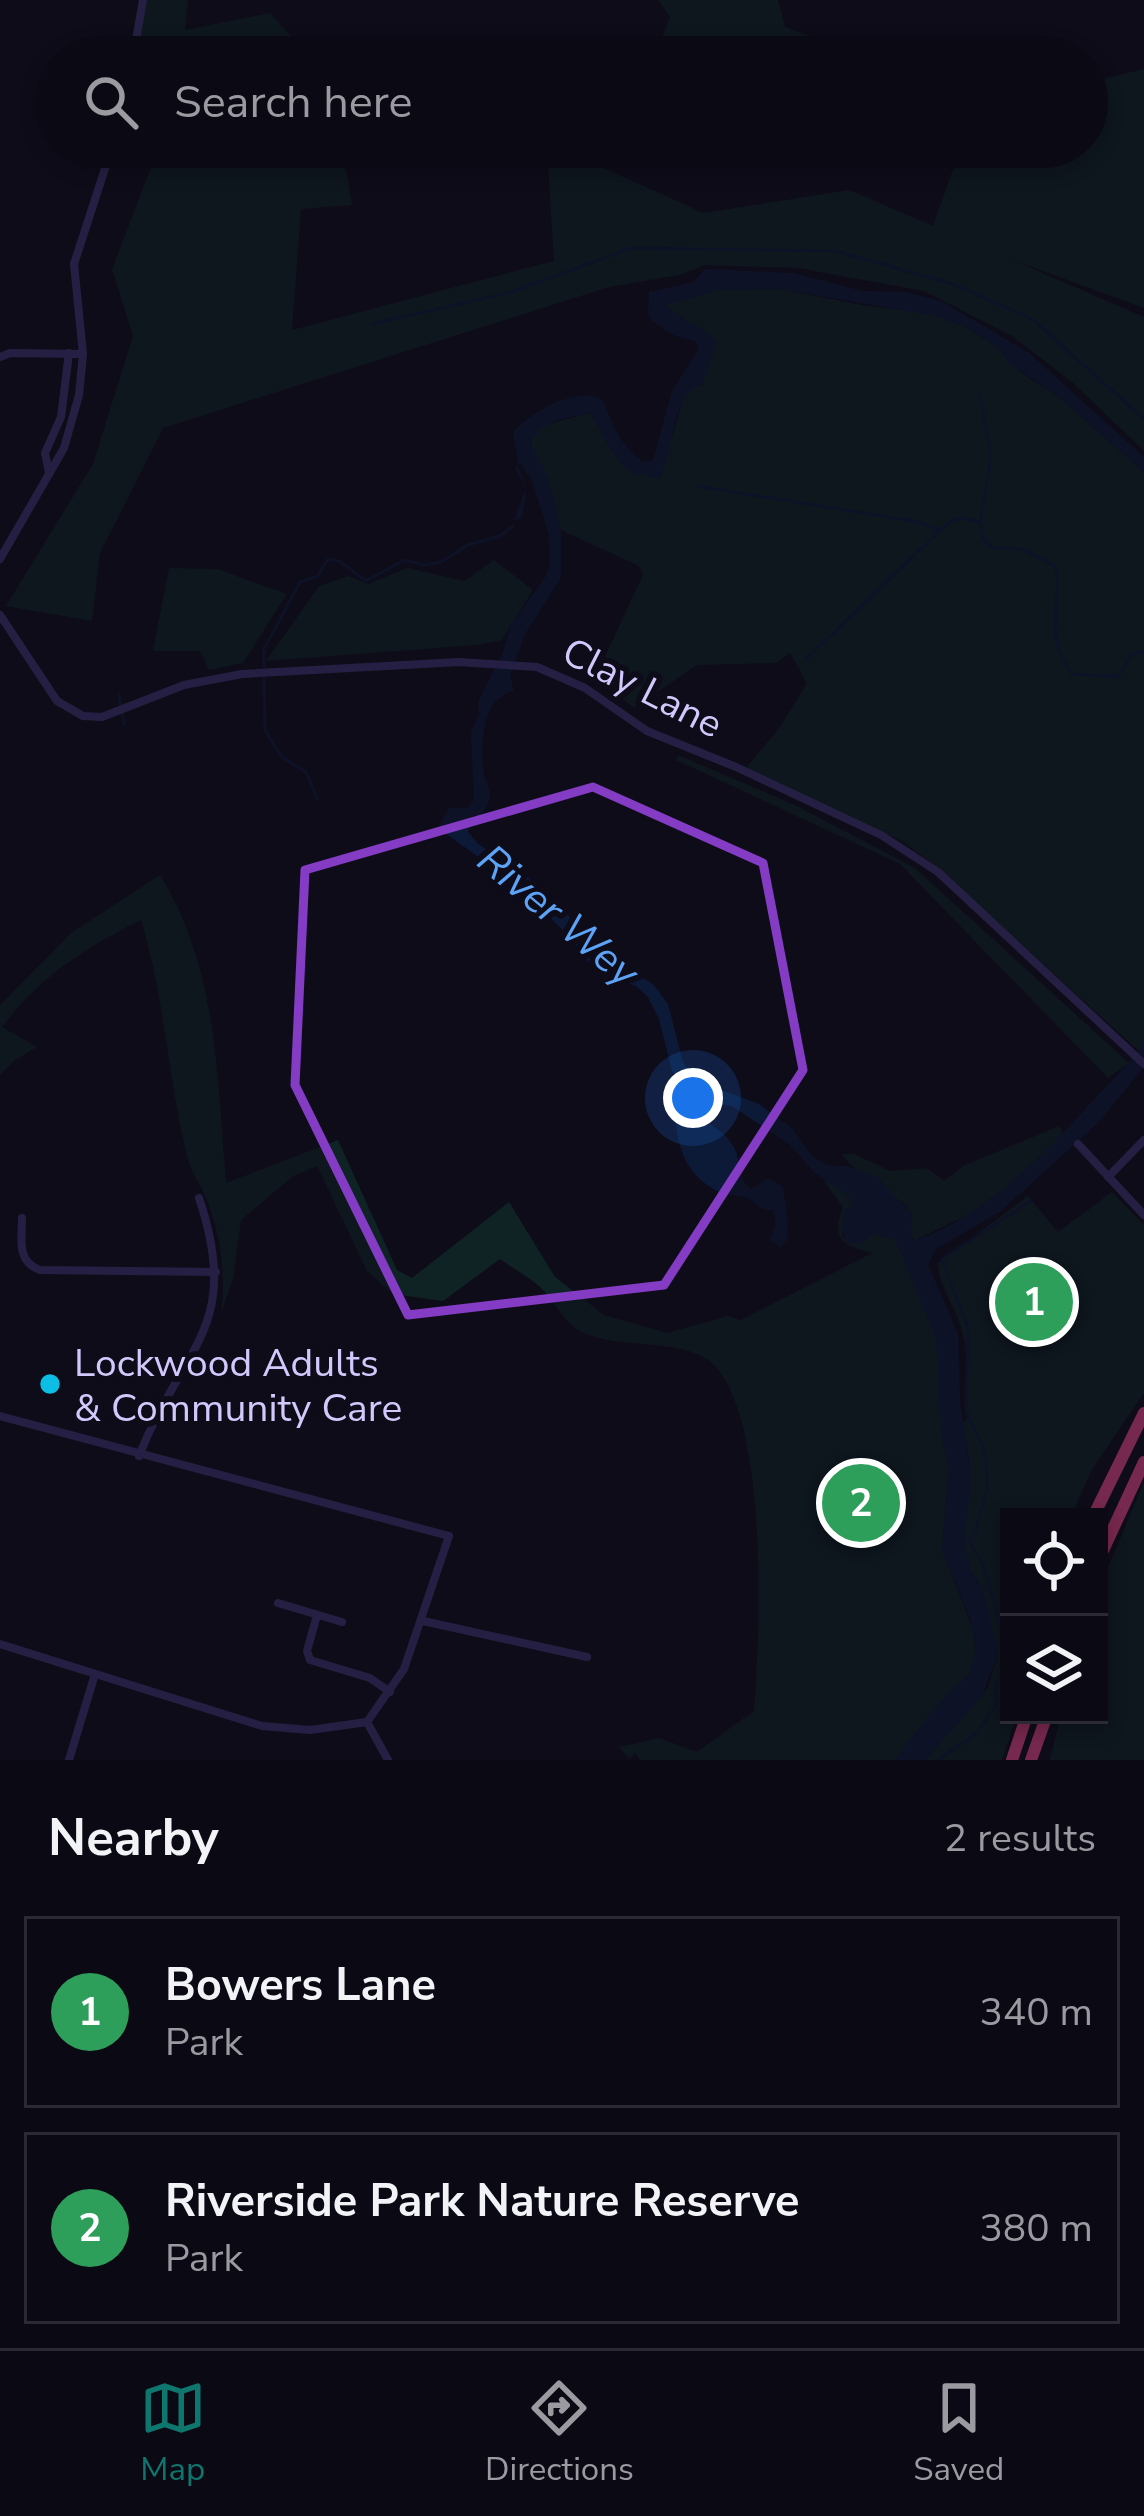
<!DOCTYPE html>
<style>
body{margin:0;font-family:"Nunito Sans",sans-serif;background:#14121d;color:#f1f3f6}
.controls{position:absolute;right:36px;bottom:36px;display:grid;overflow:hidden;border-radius:0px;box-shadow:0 6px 18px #0003}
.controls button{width:108px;height:108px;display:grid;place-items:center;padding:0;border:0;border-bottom:3px solid #2b2a34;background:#0b0914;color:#f1f3f6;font:60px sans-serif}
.you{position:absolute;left:693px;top:1098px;width:42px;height:42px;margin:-30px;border:9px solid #fff;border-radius:50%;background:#1a73e8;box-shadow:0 0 0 18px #1a73e833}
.badge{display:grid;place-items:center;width:78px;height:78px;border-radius:50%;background:#0f766e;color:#fff;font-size:39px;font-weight:700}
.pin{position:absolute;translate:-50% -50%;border:6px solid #fff;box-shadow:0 3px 12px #0006}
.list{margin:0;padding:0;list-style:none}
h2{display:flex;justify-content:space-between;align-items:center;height:156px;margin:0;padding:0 48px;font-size:51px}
h2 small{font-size:39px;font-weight:400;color:#9a9aa0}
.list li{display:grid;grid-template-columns:78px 1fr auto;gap:36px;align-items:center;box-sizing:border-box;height:192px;margin:0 24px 24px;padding:0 24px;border:3px solid #2b2a34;border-radius:0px}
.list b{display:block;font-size:45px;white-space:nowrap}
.list p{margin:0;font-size:39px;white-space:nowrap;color:#9a9aa0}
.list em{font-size:39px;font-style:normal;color:#9a9aa0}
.icon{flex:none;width:66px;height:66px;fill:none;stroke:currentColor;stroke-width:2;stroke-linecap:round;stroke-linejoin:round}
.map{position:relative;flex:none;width:1144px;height:1760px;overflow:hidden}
.search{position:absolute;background:#0b0914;box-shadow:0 6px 18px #0003;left:36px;right:36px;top:36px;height:132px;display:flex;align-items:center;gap:30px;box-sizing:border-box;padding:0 42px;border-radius:66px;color:#9a9aa0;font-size:45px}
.sheet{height:588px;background:#0b0914}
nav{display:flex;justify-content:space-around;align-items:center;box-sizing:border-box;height:168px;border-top:3px solid #2b2a34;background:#0b0914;font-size:33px;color:#9a9aa0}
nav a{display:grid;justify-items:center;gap:6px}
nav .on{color:#0f766e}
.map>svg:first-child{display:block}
.green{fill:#0f2324}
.water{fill:#0c1a38}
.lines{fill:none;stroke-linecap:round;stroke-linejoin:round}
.stream{stroke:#0c1a38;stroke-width:3}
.minor{stroke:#403977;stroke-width:8}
.highway{stroke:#f54a8f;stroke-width:12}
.marked{fill:none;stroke:#843cc5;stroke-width:9;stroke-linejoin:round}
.poi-dot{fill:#0cbee4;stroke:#0f0c1a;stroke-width:4.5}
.labels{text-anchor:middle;stroke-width:12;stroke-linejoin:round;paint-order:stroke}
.street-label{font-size:39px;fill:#d2c8fc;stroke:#0f0c1a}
.poi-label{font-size:39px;fill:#d2c8fc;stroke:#0f0c1a;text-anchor:start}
.water-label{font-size:42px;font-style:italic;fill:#5ca3f6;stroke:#0f0c1a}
</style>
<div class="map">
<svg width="1144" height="1760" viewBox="0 0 1144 1760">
<rect width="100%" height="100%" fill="#0f0c1a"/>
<!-- green -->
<path class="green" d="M 147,0 L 188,0 L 185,30 L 270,13 L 310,57 L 137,57 Z
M 658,0 L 778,0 L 785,27 L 867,57 L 655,57 L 670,17 Z
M 1144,69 L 1144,308 L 1010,259 L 1144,317 L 1144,451 L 1072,382 L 1012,336 L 924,291 L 798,268 L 706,265 L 680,275 L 609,287 L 163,428 L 100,553 L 92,621 L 6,606 L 93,464 L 133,336 L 112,269 L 159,147 L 342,147 L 352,205 L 301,209 L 292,330 L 554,261 L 547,147 L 558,147 L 703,213 L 849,190 L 933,226 L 961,147 L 1087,147 L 1087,111 L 1106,78 Z
M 780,289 L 862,305 L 929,313 L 963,326 L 999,348 L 1021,373 L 1055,394 L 1144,472 L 1144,1040 L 1140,1052 L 932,863 L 902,841 L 746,768 L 781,726 L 807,683 L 790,653 L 776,663 L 697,665 L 634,708 L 596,676 L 643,575 L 639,566 L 561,530 L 548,478 L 530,446 L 533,434 L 545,425 L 590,413 C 611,444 616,475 660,478 L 683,399 L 691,386 L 701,385 L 717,343 C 704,325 680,321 666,305 L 718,290 Z
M 494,560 L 533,590 L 502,640 L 476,645 L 266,661 L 319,586 L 348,576 L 368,584 L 407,568 L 464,581 Z
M 169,568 L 217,569 L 287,594 L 243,663 L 209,670 L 200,651 L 153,651 Z
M 678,755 L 797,806 L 915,868 L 1129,1063 L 1108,1078 L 900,864 L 676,760 Z
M 160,875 C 218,969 217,1077 226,1183 L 338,1140 L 397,1270 L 412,1278 L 509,1202 L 555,1277 L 604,1315 L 667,1333 L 728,1316 L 741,1320 L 872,1253 C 844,1245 830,1241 843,1207 L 823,1180 C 837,1184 850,1192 854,1205 L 842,1235 L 846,1241 L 874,1234 L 895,1239 L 929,1312 L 937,1343 L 942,1436 L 949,1467 L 942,1550 L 973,1629 L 975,1654 L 971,1671 L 894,1760 L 640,1760 L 635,1753 L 630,1759 L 619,1747 L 659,1738 L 697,1752 L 754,1711 C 760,1639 771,1399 705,1358 C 676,1340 625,1348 589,1335 C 566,1327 559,1308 545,1292 C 533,1279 514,1269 500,1259 L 443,1301 L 393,1294 L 367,1271 L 317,1166 L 293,1176 L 241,1220 L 233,1279 L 221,1313 C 226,1271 221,1233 204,1193 C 199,1182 191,1172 188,1160 C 168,1080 165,999 141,920 C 86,947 38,978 2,1027 L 37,1047 L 15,1060 L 0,1075 L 0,1005 L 71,933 Z
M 1059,1126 L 1064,1135 L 1017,1179 L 973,1212 L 914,1241 L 910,1231 L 913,1215 C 894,1189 859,1179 842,1154 L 854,1154 L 890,1171 L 927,1168 L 944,1181 L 963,1166 Z
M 1112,1192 L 1144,1225 L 1144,1393 L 1092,1469 L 1071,1517 L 1009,1517 L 1009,1715 L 1017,1715 L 1002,1760 L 925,1760 L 988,1688 L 998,1653 L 979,1582 L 970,1569 L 964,1546 L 970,1464 L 963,1423 L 967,1419 C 964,1391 970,1362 963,1334 C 957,1309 939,1288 938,1263 L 1028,1196 L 1058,1232 Z
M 1144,1482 L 1144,1760 L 1050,1760 L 1061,1715 L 1099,1715 L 1099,1589 Z"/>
<!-- water -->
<path class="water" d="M 705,269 L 793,273 L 863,291 L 905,292 L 941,301 L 1028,352 L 1144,457 L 1144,472 L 1055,394 L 1008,363 L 999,348 L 963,326 L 936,316 L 780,289 L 718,290 L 666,305 C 680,321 704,324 717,343 L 703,383 C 669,394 676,451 659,478 C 612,475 613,446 590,413 C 568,418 540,420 530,443 L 548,478 L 561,530 L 561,578 L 525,634 L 510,676 L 514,690 C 508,693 502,695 497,700 C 482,714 480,754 484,774 C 486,785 492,791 489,801 C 485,816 472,818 468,832 L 478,844 L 531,879 L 617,963 L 653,984 L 668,1004 L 683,1062 L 690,1072 L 706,1084 L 759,1104 L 792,1128 L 811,1155 L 827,1165 L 851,1167 L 876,1176 L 913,1215 L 910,1231 L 914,1241 C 999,1211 1057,1138 1116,1076 C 1126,1065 1137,1055 1144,1040 L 1144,1067 L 1098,1123 L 1001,1211 L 936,1249 L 928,1265 L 958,1334 L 960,1402 L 971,1475 L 964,1546 L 970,1569 L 983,1589 L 998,1653 L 982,1696 L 925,1760 L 894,1760 L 938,1704 L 969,1674 L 975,1654 L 975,1641 L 971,1621 L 942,1550 L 949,1467 L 942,1436 L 936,1338 L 895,1239 L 874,1234 L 860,1244 L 846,1242 L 842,1226 L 845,1210 L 854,1206 L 849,1196 L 815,1173 L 789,1144 L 732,1106 L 702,1101 L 681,1083 L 672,1071 L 659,1019 L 648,997 L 636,986 L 595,971 L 569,936 L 513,882 L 438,828 L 449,808 L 467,808 L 474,800 L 471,733 L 479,714 L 478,701 L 502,655 L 511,625 L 546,576 L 550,563 L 549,535 L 532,480 L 520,463 L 517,466 C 529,487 527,496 521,519 L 514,520 L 526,488 L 515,468 L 518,461 L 513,432 C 530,412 578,385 603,400 C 611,423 622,447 643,462 L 653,460 L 672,391 L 699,349 L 695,341 L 675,336 L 653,322 L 648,313 L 649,292 L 694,282 Z
M 675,1106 C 694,1118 719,1124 732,1144 C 743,1160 735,1176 751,1189 L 768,1178 L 783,1187 C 785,1202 789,1225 787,1240 L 780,1247 L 770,1240 L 776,1224 L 773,1210 C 758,1210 760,1205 749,1199 C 741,1194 730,1197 721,1193 C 683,1175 676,1144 675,1106 Z"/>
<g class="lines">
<!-- stream -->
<path class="stream" d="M 371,324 L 512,292 L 631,248 L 836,251 L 953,284 L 1032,319 L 1144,419
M 980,394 L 991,457 L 980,522 L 983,539 L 993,548 L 1022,549 L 1056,567 C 1062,609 1042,631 1072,674 L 1118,677 L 1132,654 L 1144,652
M 697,486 L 918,522 L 940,530
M 805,660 L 947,524 L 961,518 L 980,522
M 264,667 L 264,649 L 300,582 L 318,576 L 328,559 L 339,561 L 366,581 L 404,560 L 425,565 L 441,562 L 468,545 L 500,536 L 513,526
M 264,677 L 265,730 L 282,757 L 306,772 L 317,798
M 119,695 L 124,725
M 938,1760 L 977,1733 L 995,1706 L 996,1685 L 1004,1665 L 1004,1640 L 984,1567 L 969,1541 L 975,1533 L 987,1489 L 986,1461 L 982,1444 L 966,1411 L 968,1328 L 942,1259 L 1031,1201"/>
<!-- minor -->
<path class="minor" d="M 133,57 L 143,0
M 0,357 L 10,353 L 83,354
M 49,473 L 45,453 L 61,417 L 69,353
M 0,559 L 64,448 L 79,395 L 83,354 L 74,264 L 112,147
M 0,615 L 57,701 L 83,716 L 102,717 L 184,685 L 242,674 L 459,662 L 537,667 L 585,688 L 647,731 L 736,767 L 881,835 L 938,872 L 1144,1064
M 1078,1144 L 1144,1215
M 1108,1177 L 1144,1140
M 22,1218 C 22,1239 16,1261 40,1270 L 216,1272
M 0,1416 L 449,1536 L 404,1669 L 367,1722
M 139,1456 C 182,1346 243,1329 199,1198
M 278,1603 L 342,1622
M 317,1615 L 307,1651 L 310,1660 L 370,1678 L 390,1692
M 423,1621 L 587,1657
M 0,1644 L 262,1726 L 310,1730 L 367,1722
M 367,1722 L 388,1760
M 69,1760 L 95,1674"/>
<!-- highway -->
<path class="highway" d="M 1093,1517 L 1144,1413
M 1099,1559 L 1144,1462
M 1012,1760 L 1027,1715
M 1031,1760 L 1047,1715"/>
</g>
<!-- marked area -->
<path d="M0 0H1144V1760H0ZM 593,787 L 763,863 L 803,1070 L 664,1285 L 408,1315 L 295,1085 L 305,870 Z" fill="#0f0c1a" fill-opacity=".55" fill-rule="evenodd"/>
<path class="marked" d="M 593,787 L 763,863 L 803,1070 L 664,1285 L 408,1315 L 295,1085 L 305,870 Z"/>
<!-- markers -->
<circle class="poi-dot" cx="50" cy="1384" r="12"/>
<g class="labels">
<!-- street labels -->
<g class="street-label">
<text transform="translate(643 687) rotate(27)" y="14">Clay Lane</text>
</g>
<!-- poi labels -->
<g class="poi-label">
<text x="74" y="1376">Lockwood Adults<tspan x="74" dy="45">&amp; Community Care</tspan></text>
</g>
<!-- water labels -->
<g class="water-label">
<text transform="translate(559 915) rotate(40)" y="15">River Wey</text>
</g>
</g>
</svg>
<div class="controls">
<button><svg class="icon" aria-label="locate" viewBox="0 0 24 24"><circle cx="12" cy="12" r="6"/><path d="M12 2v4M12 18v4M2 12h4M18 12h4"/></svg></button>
<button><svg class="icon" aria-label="layers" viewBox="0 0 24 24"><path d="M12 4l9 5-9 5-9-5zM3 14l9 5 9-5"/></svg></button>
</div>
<div class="you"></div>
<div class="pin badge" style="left:1034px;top:1302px;background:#2e9e5b">1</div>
<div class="pin badge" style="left:861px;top:1503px;background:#2e9e5b">2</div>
<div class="search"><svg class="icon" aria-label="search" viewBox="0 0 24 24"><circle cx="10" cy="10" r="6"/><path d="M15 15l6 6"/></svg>Search here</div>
</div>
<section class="sheet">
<h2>Nearby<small>2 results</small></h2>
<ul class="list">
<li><span class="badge" style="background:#2e9e5b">1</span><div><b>Bowers Lane</b><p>Park</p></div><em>340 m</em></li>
<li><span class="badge" style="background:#2e9e5b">2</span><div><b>Riverside Park Nature Reserve</b><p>Park</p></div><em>380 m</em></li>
</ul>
</section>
<nav>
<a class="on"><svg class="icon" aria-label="map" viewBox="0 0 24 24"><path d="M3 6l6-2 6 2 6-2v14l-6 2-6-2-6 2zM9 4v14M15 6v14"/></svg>Map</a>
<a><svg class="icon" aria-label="directions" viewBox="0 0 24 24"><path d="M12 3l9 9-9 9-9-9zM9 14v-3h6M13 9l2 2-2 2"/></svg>Directions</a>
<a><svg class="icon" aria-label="saved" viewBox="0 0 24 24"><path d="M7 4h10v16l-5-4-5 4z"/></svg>Saved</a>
</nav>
